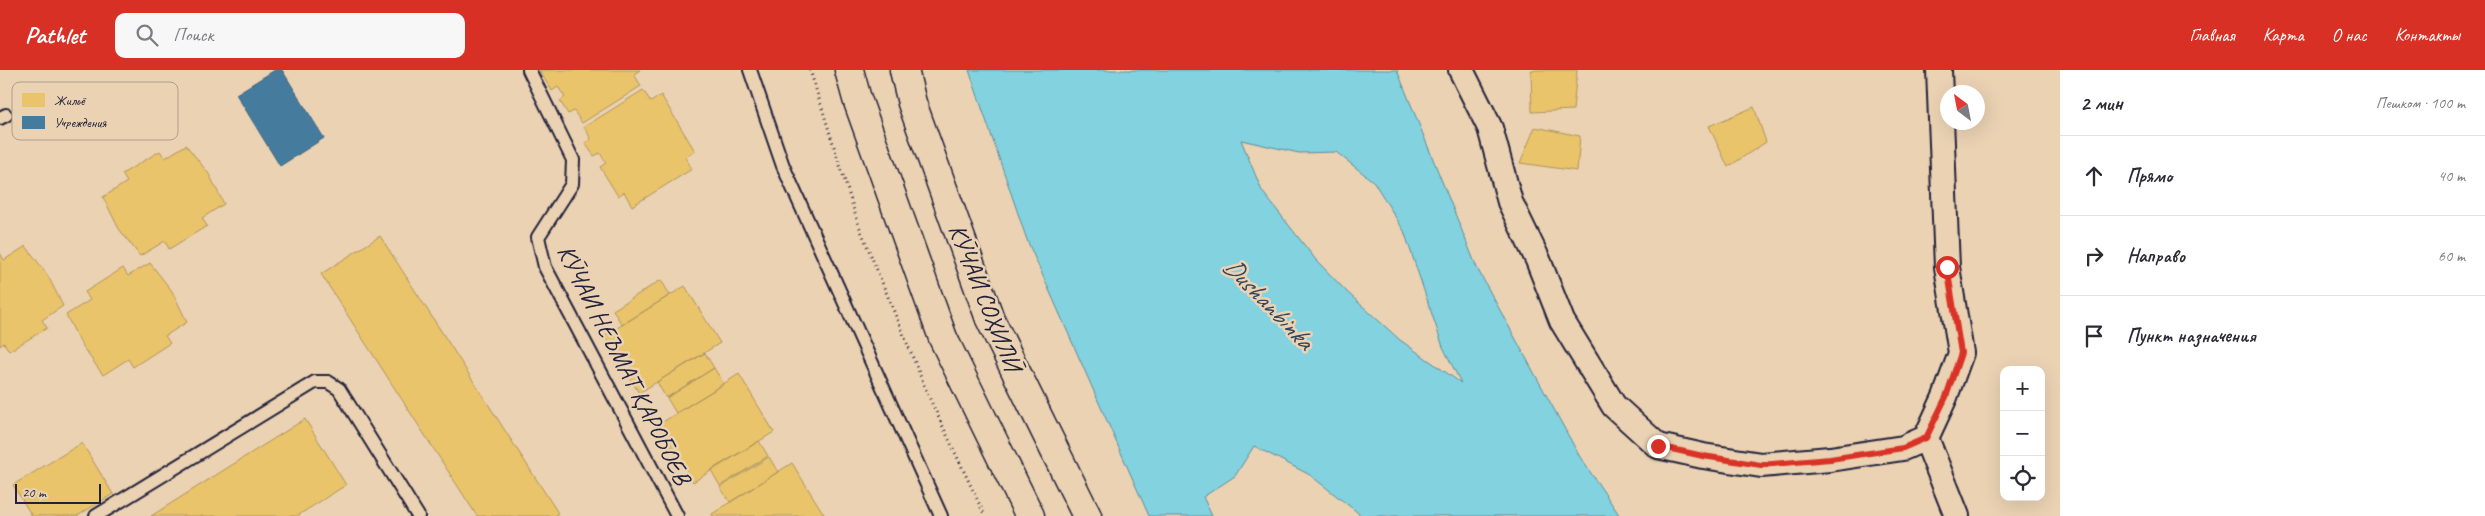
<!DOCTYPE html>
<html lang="ru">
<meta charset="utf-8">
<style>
body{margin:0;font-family:Caveat,sans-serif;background:#f7f7f7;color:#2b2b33}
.controls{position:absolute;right:15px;bottom:15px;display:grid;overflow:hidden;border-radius:10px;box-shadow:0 5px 20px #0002}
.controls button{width:45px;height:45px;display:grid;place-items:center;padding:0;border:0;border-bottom:1px solid #e1e1e2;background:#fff;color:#2b2b33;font:25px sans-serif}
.compass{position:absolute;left:1940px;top:15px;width:45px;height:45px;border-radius:50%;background:#fff;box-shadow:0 5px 20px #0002;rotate:328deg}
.scale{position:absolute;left:15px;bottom:12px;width:86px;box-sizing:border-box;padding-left:5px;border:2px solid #22223b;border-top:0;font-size:14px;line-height:18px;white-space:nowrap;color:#22223b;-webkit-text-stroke:4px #ebd2b3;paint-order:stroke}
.stop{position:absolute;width:15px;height:15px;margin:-11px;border:4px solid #d93025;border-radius:50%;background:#fff}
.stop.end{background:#d93025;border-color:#fff;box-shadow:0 1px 5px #0008}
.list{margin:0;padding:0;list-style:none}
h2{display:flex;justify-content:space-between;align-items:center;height:65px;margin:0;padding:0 20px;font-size:21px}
h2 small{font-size:16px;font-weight:400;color:#7c7c81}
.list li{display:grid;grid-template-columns:32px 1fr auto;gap:15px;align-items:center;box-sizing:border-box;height:80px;padding:0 20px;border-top:1px solid #e1e1e2}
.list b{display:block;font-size:19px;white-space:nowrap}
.list em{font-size:16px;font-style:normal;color:#7c7c81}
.icon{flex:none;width:28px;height:28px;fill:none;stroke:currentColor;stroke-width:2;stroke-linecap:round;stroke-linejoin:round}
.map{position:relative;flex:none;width:2060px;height:446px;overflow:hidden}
header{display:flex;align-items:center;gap:30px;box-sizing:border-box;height:70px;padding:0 25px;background:#d93025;color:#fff}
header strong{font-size:24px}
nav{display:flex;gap:28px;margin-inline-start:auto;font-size:18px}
.search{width:350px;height:45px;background:#f7f7f7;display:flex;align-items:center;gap:12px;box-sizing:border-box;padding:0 18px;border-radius:10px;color:#7c7c81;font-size:19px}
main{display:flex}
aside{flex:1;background:#fff}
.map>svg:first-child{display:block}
.water{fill:#83d2df;stroke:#5c8c9d;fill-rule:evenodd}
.homes{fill:#e9c46a;stroke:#ad935c}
.public{fill:#457b9d;stroke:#3a6080}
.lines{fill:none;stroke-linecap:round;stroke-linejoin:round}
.service-casing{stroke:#22223b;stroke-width:16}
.minor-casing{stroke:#22223b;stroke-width:28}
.secondary-casing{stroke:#22223b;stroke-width:31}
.path{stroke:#22223b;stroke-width:3;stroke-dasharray:1 4;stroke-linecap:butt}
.service{stroke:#ebd2b3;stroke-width:12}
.minor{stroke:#ebd2b3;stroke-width:24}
.secondary{stroke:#ebd2b3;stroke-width:28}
.route{stroke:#d93025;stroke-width:6}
.labels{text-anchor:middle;stroke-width:5;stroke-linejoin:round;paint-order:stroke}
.street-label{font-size:25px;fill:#22223b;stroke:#ebd2b3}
.water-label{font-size:26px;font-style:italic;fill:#35455c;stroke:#ebd2b3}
.key{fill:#ebd2b3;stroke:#af9d8f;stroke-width:1}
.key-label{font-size:14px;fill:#22223b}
</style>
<header>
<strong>Pathlet</strong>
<div class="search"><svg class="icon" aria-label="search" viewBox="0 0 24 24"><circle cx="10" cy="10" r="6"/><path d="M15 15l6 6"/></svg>Поиск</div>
<nav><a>Главная</a><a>Карта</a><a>О нас</a><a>Контакты</a></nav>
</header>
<main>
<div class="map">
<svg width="2060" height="446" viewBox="0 0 2060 446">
<rect width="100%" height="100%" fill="#ebd2b3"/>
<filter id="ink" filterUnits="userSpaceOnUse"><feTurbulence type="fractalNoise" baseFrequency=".02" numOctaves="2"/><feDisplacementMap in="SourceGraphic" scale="10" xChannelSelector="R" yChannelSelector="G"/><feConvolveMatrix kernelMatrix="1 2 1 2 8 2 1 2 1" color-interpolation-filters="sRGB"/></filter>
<g filter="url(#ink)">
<!-- water -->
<path class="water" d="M 969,0 L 1397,0 L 1477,198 L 1580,387 L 1620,446 L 1362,446 L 1310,405 L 1254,376 L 1235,406 L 1203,427 L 1212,446 L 1149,446 L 1027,170 ZM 1241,70 L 1299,83 L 1336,82 L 1374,112 L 1404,161 L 1443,277 L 1461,313 L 1400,270 L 1348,223 L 1316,190 L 1262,121 Z"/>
<!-- homes -->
<path class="homes" d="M 539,0 L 640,0 L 634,4 L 641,16 L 582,53 L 574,41 L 568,44 L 560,31 L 565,27 L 558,17 L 552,21 Z
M 1531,0 L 1577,0 L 1573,40 L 1532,42 Z
M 643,20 L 651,32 L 661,25 L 695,81 L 685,87 L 692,99 L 632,136 L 624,122 L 618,126 L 600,97 L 606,93 L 600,83 L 594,86 L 585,73 L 591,69 L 584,57 Z
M 1754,37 L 1766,72 L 1728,97 L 1709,56 Z
M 1535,57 L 1580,66 L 1577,101 L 1520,93 Z
M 186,75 L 209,104 L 224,134 L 202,148 L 207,156 L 169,179 L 165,171 L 140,186 L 119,159 L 103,127 L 127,112 L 122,104 L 160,81 L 165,88 Z
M 380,166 L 558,443 L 555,446 L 477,446 L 321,204 Z
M 26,176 L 48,206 L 63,236 L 42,250 L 47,258 L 9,281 L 4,273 L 0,276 L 0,183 L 4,190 Z
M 150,193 L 172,221 L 187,252 L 165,266 L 170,273 L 133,297 L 128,289 L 103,305 L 82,276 L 66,245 L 90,230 L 85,222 L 123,198 L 128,206 Z
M 661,210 L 670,225 L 622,255 L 613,240 Z
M 685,216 L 720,273 L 639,323 L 604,266 Z
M 705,283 L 714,298 L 666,328 L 657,312 Z
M 714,298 L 724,314 L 676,343 L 667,328 Z
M 739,304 L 774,362 L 693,412 L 658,355 Z
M 305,349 L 346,415 L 297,446 L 151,446 Z
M 759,371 L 768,386 L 720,416 L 711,400 Z
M 82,373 L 113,424 L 77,446 L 32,446 L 13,415 Z
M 769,387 L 778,402 L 730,432 L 720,417 Z
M 792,393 L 825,446 L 713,446 L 712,444 Z"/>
<!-- public -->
<path class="public" d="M 275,0 L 282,0 L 324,68 L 280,96 L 236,24 Z"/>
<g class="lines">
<defs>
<path id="service" d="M 529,0 L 573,90 L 572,114 L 538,167 L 545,197 L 677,446
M 750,0 L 783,96 L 941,446
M 0,48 L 6,45
M 96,446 L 315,312 L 328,312 L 339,319 L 418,446"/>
<path id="minor" d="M 1461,0 L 1490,58 L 1510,132 L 1538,190 L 1562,251 L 1614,336 L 1658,376 L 1703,386 L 1761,395 L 1830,389 L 1903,378 L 1926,368
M 1939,0 L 1947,197 L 1961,283 L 1945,327 L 1926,368 L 1957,446"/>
<path id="secondary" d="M 849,0 L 857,29 L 943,268 L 1030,446
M 904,0 L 912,33 L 990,249 L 1087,446"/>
</defs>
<!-- service casing -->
<use href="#service" class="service-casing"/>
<!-- minor casing -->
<use href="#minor" class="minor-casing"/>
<!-- secondary casing -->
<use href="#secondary" class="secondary-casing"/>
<!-- path -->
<path class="path" d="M 810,0 L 859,156 L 929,327 L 985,446"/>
<!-- service -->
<use href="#service" class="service"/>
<!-- minor -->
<use href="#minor" class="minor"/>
<!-- secondary -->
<use href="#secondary" class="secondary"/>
</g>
</g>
<g class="lines" filter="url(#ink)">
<!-- route -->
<path class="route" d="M 1658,376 L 1703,386 L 1761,395 L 1830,389 L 1903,378 L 1926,368 L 1946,327 L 1961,283 L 1947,197"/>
</g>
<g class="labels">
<!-- street labels -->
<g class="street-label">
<text transform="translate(986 227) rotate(68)" y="9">КӮЧАИ СОҲИЛӢ</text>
<text transform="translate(625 294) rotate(63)" y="9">КӮЧАИ НЕЪМАТ ҚАРОБОЕВ</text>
</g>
<!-- water labels -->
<g class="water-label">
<text transform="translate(1269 233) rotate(46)" y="9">Dushanbinka</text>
</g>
</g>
<!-- legend -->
<rect x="12" y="12" width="166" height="58" rx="8" class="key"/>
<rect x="22" y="23" width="23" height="14" fill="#e9c46a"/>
<rect x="22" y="46" width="23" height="13" fill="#457b9d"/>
<g class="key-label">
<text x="54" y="35">Жильё</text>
<text x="54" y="57">Учреждения</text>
</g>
</svg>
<div class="controls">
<button>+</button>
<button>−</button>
<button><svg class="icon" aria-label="locate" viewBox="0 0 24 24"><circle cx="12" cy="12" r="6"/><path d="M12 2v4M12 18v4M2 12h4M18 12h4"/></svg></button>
</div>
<svg class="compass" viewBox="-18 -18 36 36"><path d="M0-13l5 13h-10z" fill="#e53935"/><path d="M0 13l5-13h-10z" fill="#7c7c81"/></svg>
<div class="scale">20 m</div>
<div class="stop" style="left:1947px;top:197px"></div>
<div class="stop end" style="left:1658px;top:376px"></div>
</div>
<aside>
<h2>2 мин<small>Пешком · 100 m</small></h2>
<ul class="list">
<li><svg class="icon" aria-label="ahead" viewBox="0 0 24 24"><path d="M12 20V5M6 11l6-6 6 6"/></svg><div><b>Прямо</b></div><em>40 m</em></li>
<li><svg class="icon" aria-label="right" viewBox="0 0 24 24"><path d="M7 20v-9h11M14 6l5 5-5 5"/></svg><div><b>Направо</b></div><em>60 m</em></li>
<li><svg class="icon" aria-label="arrive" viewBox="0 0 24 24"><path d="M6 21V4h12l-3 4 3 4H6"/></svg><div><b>Пункт назначения</b></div></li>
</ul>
</aside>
</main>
